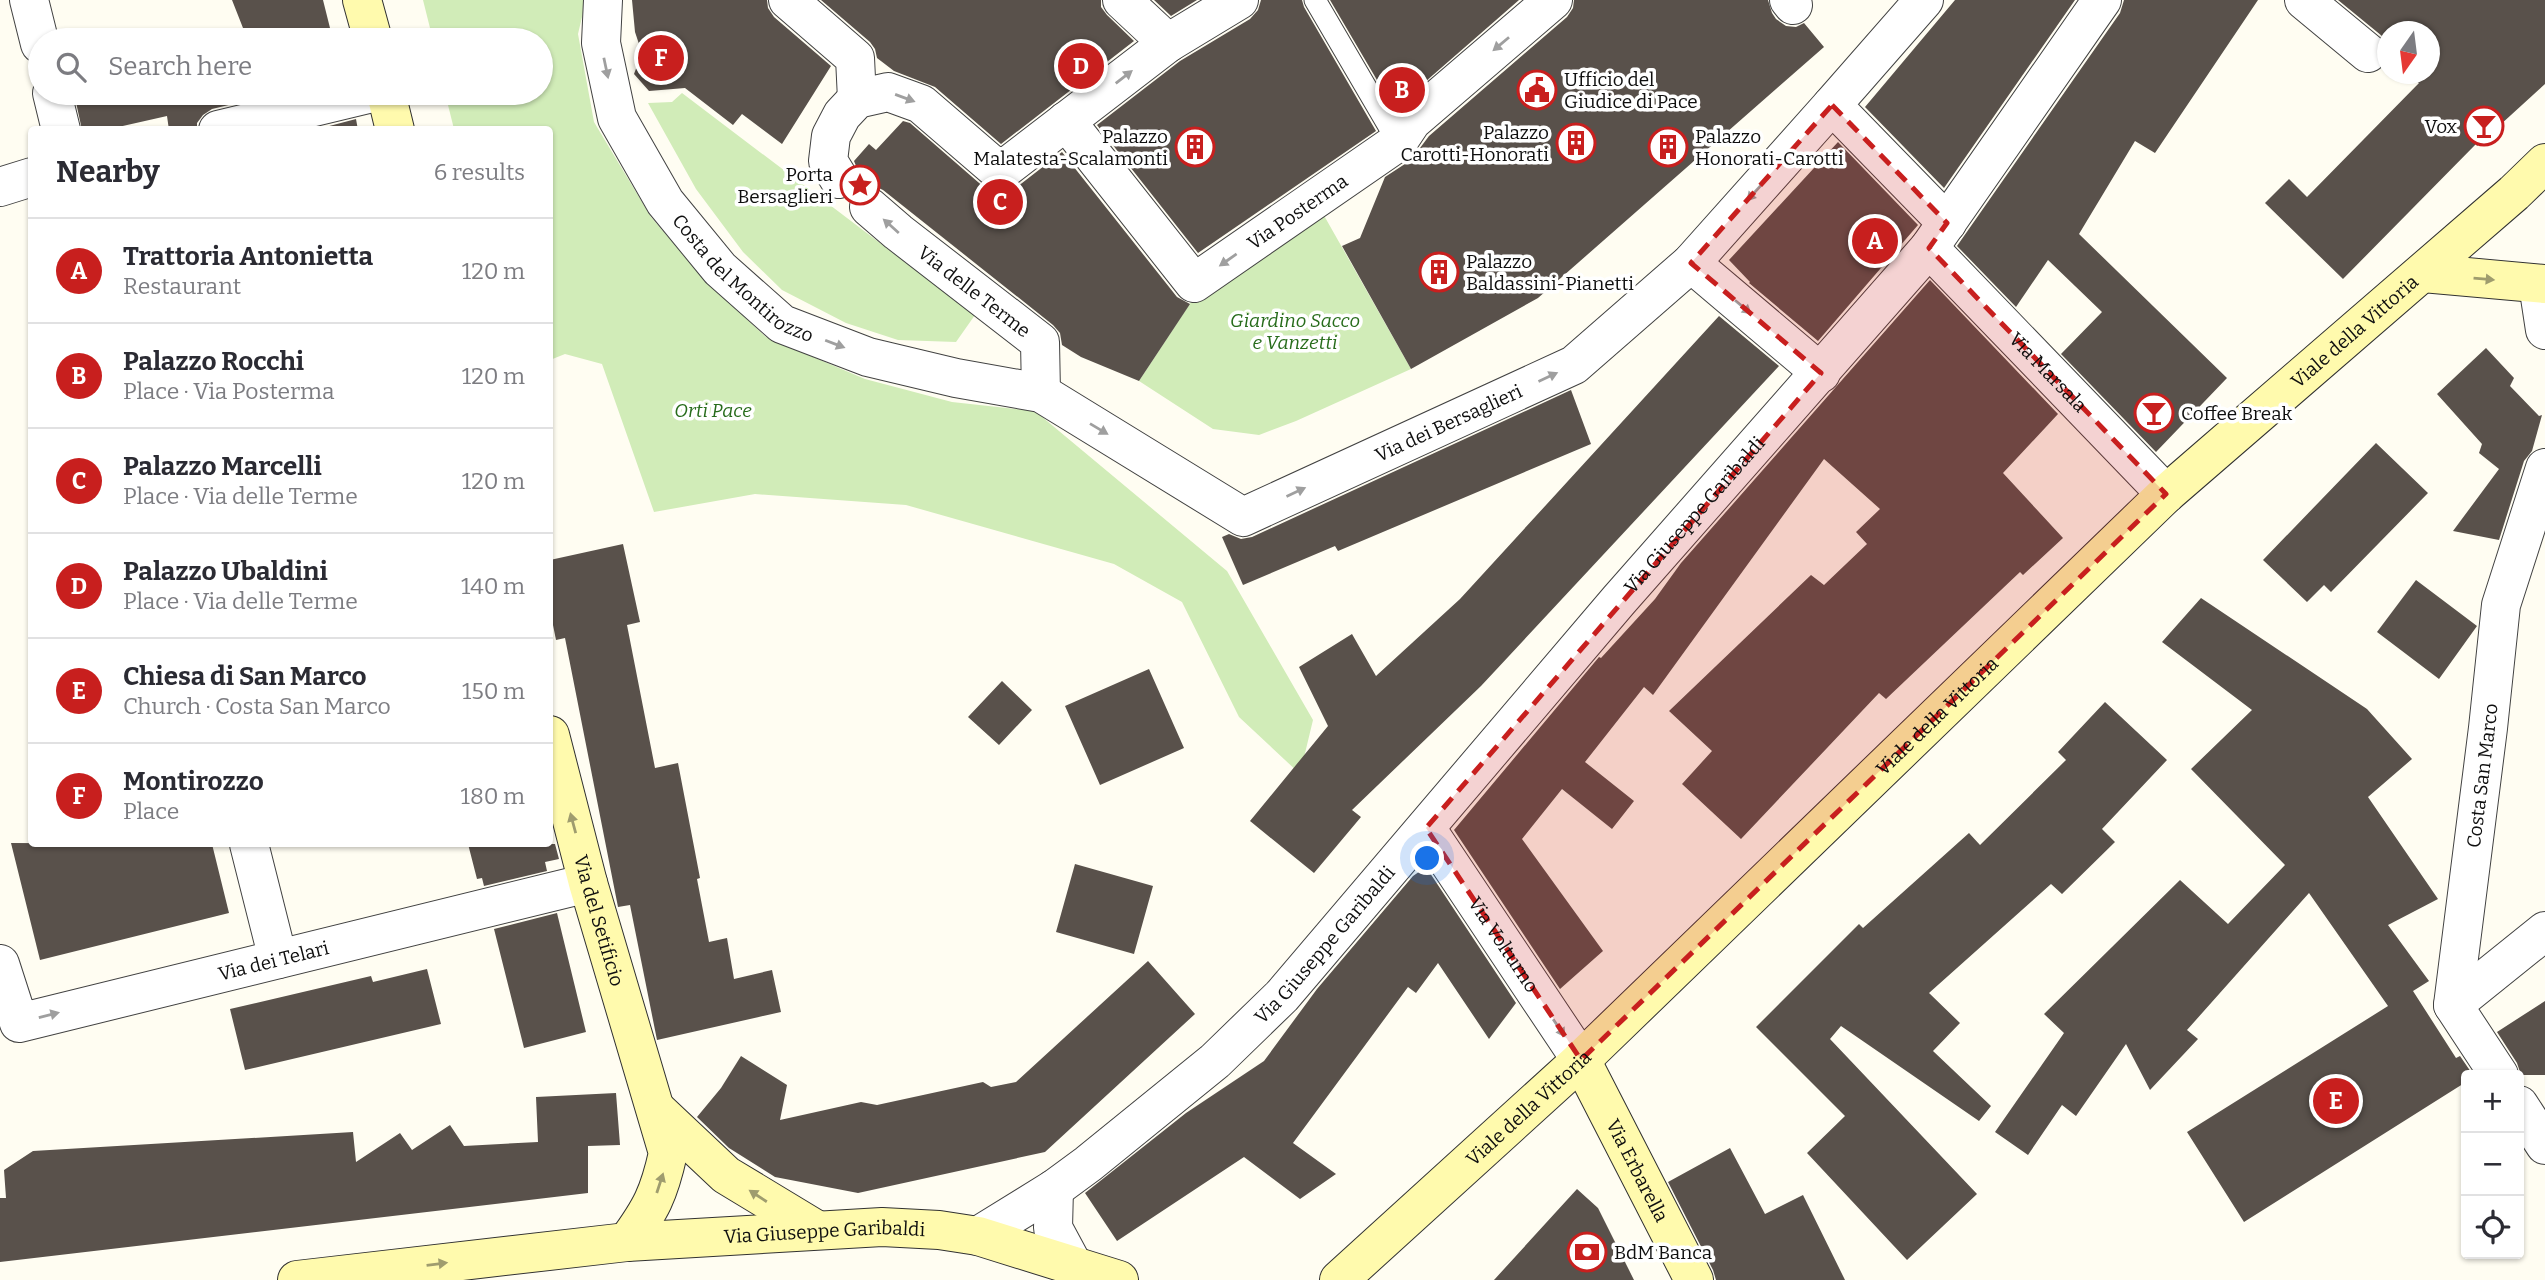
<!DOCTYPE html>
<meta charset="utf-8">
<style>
body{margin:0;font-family:Bitter,serif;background:#f2f2f3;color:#2b2b33}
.controls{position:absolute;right:21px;bottom:21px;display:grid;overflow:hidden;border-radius:7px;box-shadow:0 2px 5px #0004}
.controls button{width:63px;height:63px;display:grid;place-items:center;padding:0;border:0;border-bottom:2px solid #e1e1e2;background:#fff;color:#2b2b33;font:35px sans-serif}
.compass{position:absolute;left:2377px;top:21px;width:63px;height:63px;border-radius:50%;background:#fff;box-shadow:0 2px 5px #0004;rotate:194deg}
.you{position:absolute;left:1428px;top:859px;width:24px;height:24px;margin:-18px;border:5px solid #fff;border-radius:50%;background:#1a73e8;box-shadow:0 0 0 10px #1a73e833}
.badge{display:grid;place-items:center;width:46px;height:46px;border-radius:50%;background:#c81f1e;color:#fff;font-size:23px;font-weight:700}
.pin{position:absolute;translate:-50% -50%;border:4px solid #fff;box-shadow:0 2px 7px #0006}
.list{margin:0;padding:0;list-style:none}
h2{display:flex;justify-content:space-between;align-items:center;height:91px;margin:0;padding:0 28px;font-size:30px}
h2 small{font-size:23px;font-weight:400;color:#7c7c81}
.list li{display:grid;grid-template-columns:46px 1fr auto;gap:21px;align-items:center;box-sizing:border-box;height:105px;padding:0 28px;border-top:2px solid #e1e1e2}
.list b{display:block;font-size:26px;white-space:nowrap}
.list p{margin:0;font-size:23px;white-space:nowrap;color:#7c7c81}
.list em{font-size:23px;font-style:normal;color:#7c7c81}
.icon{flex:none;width:38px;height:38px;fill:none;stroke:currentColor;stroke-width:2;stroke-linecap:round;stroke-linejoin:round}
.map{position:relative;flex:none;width:2545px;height:1280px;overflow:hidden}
.search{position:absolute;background:#fff;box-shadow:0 2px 5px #0004;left:28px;top:28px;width:525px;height:77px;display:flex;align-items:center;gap:18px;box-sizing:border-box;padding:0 24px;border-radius:38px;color:#7c7c81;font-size:26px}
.panel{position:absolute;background:#fff;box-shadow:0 2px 5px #0004;left:28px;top:126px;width:525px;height:721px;border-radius:7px}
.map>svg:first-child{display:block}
.green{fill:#d1ecb8}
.building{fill:#59514b}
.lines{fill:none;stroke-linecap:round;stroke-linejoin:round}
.lane-casing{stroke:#424242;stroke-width:23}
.street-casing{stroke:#424242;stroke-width:40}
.secondary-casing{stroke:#313131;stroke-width:40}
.lane{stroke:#fff;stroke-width:21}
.street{stroke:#fff;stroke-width:38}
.secondary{stroke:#fffaad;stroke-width:38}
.oneway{fill:#9f9f9f}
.oneway2{fill:#9f9c6e}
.marked{fill:#c81f1e;fill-opacity:0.2;stroke:#c81f1e;stroke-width:5;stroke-dasharray:14 9;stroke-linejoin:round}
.labels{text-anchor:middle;stroke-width:7;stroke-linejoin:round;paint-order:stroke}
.poi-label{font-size:19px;fill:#0f0f0f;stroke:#fff;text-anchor:start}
.street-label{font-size:19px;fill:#0f0f0f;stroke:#fff}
.park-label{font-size:19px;font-style:italic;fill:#276c1b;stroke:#fff}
</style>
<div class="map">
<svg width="2545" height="1280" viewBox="0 0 2545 1280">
<rect width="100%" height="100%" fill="#fffdf2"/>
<!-- green -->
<path class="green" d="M 423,0 L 586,0 L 578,34 L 594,122 L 651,217 L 704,279 L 766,337 L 865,379 L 952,402 L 1035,411 L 1227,571 L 1313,720 L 1300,774 L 1239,717 L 1182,602 L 1114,564 L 906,505 L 755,494 L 654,512 L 602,364 L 565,354 L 550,360 L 550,130 L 454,129 L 445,93 L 541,93 L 541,40 L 433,40 Z
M 682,93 L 975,315 L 956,342 L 898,340 L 846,323 L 782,290 L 743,252 L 696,189 L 648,103 L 672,102 Z
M 1322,212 L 1411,369 L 1296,421 L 1259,435 L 1213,429 L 1139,381 L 1191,302 Z"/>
<!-- building -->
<path class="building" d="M 232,0 L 323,0 L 333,40 L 188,40 L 243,28 Z
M 632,0 L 767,0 L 768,8 L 774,17 L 831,66 L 782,144 L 742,114 L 733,125 L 685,88 L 649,91 L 634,74 L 642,53 L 635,32 Z
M 821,0 L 1101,0 L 1101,7 L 1107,15 L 1134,41 L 1001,144 L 935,87 L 894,71 L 877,58 L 875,49 L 870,42 Z
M 1154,0 L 1197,0 L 1171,16 Z
M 1261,0 L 1302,0 L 1304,7 L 1376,131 L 1198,253 L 1097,125 L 1180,61 L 1250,19 L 1258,10 Z
M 1330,0 L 1519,0 L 1394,109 Z
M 1574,0 L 1768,0 L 1772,13 L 1776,19 L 1786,26 L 1796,27 L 1804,23 L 1824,47 L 1538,298 L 1411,369 L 1342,246 L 1360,238 L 1385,177 L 1411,160 L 1429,136 L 1567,17 L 1573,8 Z
M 1955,0 L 2075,0 L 1944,188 L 1865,107 Z
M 2124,0 L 2258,0 L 2155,153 L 2135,141 L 2079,234 L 2227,378 L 2156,452 L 2061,354 L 2102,312 L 2048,260 L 2016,307 L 1957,246 L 2120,13 Z
M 2338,0 L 2545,0 L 2545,84 L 2477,146 L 2476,144 L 2343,279 L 2265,203 L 2289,179 L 2307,197 L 2419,83 L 2407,74 L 2430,74 L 2430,32 L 2388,32 L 2388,44 L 2382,36 Z
M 74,93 L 279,93 L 212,109 L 203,115 L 197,123 L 197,130 L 169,130 L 167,116 L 105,130 L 82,130 Z
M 356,119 L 358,130 L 314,130 Z
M 903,121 L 910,123 L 986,189 L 995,193 L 1004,193 L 1013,190 L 1062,152 L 1177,297 L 1190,304 L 1139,381 L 1081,357 L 1062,345 L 1060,333 L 1053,325 L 883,190 L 872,185 L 859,188 L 861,178 L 854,161 L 869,144 L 876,150 Z
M 1838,142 L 1918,225 L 1818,341 L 1749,283 L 1750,282 L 1729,260 Z
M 1930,280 L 2058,414 L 2003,473 L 2063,538 L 2023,575 L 2020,572 L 1886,699 L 1879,693 L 1741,839 L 1682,784 L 1712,751 L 1669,711 L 1811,575 L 1824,585 L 1867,544 L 1856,532 L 1880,509 L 1824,459 L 1653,695 L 1644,687 L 1585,762 L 1634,801 L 1612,829 L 1562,789 L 1522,839 L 1603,951 L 1560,989 L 1454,830 L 1599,657 L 1601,658 L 1655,599 L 1681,563 Z
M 1719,316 L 1779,366 L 1481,686 L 1352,810 L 1361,817 L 1314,873 L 1250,821 L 1328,726 L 1299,667 L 1352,634 L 1376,676 L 1460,599 Z
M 2486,348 L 2514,378 L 2510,386 L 2539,416 L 2542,415 L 2532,451 L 2524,461 L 2499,540 L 2453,531 L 2499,469 L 2479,453 L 2482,444 L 2437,394 Z
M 1571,390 L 1591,444 L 1338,551 L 1335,546 L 1243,585 L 1222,537 L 1229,534 L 1241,539 L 1252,537 Z
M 2376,443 L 2428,493 L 2331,592 L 2324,585 L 2307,602 L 2263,560 Z
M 623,544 L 640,622 L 627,625 L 655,768 L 678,763 L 700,878 L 697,879 L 709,942 L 727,938 L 734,979 L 772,970 L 781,1012 L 657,1040 L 630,905 L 618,907 L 565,638 L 556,640 L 550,610 L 550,560 Z
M 2416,580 L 2477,626 L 2439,679 L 2377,632 Z
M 2201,598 L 2367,709 L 2412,759 L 2368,797 L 2438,899 L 2388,925 L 2429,981 L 2413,991 L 2456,1058 L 2460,1056 L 2473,1075 L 2466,1075 L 2466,1082 L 2244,1222 L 2187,1132 L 2396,1001 L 2388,1006 L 2309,893 L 2187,1030 L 2198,1039 L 2150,1090 L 2126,1044 L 2076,1116 L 2062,1105 L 2028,1155 L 1995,1132 L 2064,1033 L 2044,1014 L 2180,880 L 2228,924 L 2285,865 L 2191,769 L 2252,710 L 2162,642 Z
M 1149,669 L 1184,748 L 1100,785 L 1065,706 Z
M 1002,681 L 1032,710 L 999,745 L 968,717 Z
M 2105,702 L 2167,760 L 2102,829 L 2115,842 L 2062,894 L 2051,884 L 1929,993 L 1960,1023 L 1933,1051 L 1991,1106 L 1979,1121 L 1841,1026 L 1830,1039 L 1977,1194 L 1907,1260 L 1807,1153 L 1845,1116 L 1756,1027 L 1859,924 L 1863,928 L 1969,833 L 1980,845 L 2066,760 L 2058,752 Z
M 11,843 L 212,844 L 229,913 L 40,960 Z
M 468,844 L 555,844 L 559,859 L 545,862 L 547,871 L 484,886 L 482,878 L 477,879 Z
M 1075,864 L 1153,886 L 1134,954 L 1056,932 Z
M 1426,867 L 1516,1003 L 1489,1039 L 1438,963 L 1416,993 L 1408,987 L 1293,1143 L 1336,1174 L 1300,1199 L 1244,1157 L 1117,1241 L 1085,1193 L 1186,1113 L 1264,1061 L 1317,989 L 1413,876 Z
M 557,913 L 586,1032 L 524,1048 L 494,929 Z
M 1148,961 L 1195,1014 L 1045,1152 L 858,1193 L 775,1177 L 729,1148 L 697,1117 L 721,1088 L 741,1056 L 787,1085 L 780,1120 L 861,1102 L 877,1105 L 983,1082 L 991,1087 L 1016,1082 Z
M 427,969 L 441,1024 L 245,1070 L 230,1009 L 371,976 L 373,982 Z
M 2545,1001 L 2545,1075 L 2521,1075 L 2517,1063 L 2497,1032 Z
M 616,1093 L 620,1145 L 588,1146 L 588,1193 L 0,1262 L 0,1198 L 6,1198 L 4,1170 L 33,1151 L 353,1132 L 356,1162 L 400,1133 L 412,1150 L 450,1125 L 464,1146 L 538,1142 L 536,1097 Z
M 1730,1148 L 1765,1214 L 1803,1195 L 1845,1280 L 1716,1280 L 1713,1270 L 1668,1182 Z
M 1577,1189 L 1598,1208 L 1634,1280 L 1494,1280 Z"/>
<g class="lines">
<defs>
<path id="lane" d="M 1315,0 L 1398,142"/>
<g id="street">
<path d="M 29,0 L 40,44"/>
<path id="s1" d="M 603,0 L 601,43 L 617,118 L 665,202 L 720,269 L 782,324 L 868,357 L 956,378 L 1041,393 L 1243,517 L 1574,365 L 1691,263 L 1832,105"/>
<path d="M 788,0 L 855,58 L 857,99"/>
<path d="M 1122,0 L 1168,43"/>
<path d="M 1789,0 L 1793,5"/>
<path d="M 1924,0 L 1832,105 L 1947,223"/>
<path d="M 2304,0 L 2368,53"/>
<path d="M 52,93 L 61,130"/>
<path id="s2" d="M 1066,121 L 1194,283 L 1398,142 L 1412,121 L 1553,0"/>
<path d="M 218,130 L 372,93"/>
<path d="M 839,179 L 828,161 L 831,136 L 842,115 L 857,99 L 888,92 L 921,104 L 1000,172 L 1168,43 L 1239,0"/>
<path d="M 0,187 L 32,177"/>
<path id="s3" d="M 869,207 L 898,232 L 1040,342 L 1041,393"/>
<path id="s4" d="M 1929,248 L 2166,494"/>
<path d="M 1691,263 L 1821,373"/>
<path d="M 2538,284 L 2545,330"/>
<path id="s5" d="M 1426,828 L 1581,1060"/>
<path d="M 249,844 L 278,959"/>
<path id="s6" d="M 0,964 L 19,1023 L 588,883"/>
<path d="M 2453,1005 L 2545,931"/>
<path id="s7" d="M 2499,1075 L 2453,1005 L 2488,728 L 2501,605 L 2545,468"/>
<path d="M 2519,1105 L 2545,1145"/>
<path d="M 1054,1189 L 1053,1228 L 1074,1267"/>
<path id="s8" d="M 978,1236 L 1054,1189 L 1088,1164 L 1215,1061 L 1282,996 L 1619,600 L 1929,248 L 2102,0"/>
</g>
<g id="secondary">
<path d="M 362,0 L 373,40"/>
<path d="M 386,93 L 395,130"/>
<path d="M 2423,273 L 2545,284"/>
<path id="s9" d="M 550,735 L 588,883 L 668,1153 C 659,1194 651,1209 627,1242"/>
<path id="s10" d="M 1581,1060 L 1694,1280"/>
<path d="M 657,1110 L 726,1175 L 817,1230"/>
<path id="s11" d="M 297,1280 L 627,1242 L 882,1227 L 939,1230 L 978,1236 L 1119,1280"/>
<path id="s12" d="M 1339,1280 L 1581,1060 L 2166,494 L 2514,193 L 2545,163"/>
</g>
</defs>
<!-- lane casing -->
<use href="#lane" class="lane-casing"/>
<!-- street casing -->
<use href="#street" class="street-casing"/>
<!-- secondary casing -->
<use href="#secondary" class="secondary-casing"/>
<!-- lane -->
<use href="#lane" class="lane"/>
<!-- street -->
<use href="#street" class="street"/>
<!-- secondary -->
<use href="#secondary" class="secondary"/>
</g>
<!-- one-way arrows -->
<defs><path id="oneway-solid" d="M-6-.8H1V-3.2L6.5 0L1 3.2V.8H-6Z" transform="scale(1.75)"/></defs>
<g class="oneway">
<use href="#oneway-solid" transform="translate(1501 44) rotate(140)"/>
<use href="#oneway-solid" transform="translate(606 68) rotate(78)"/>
<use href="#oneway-solid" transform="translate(1124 77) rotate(-38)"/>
<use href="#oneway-solid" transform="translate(905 98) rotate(20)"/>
<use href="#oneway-solid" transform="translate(1754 193) rotate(132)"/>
<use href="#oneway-solid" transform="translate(891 226) rotate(-138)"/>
<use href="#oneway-solid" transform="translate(1228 260) rotate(145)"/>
<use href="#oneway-solid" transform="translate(1743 307) rotate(40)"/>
<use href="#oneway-solid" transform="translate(835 344) rotate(21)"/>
<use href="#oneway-solid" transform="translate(1548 377) rotate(-25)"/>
<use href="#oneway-solid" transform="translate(1099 429) rotate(31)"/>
<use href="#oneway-solid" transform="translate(1296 492) rotate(-25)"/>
<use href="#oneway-solid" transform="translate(49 1015) rotate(-14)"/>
<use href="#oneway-solid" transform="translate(1559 1028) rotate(56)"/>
</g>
<g class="oneway2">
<use href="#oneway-solid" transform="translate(2484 279) rotate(5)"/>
<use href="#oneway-solid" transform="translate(573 823) rotate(-105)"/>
<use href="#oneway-solid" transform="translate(660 1183) rotate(-72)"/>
<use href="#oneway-solid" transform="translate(758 1196) rotate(-147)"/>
<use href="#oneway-solid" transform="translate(437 1264) rotate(-7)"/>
</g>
<!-- marked area -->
<path class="marked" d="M 1832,105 L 1947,223 L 1929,248 L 2166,494 L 1581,1060 L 1426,828 L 1821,373 L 1691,263 Z"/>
<!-- icons -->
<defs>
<symbol id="civic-ring" viewBox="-11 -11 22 22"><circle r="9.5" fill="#fff" stroke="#c81f1e" stroke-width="1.5"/><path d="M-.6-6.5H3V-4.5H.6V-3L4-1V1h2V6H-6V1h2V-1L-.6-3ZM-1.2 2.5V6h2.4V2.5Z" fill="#c81f1e"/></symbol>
<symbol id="bar-ring" viewBox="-11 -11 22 22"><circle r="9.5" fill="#fff" stroke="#c81f1e" stroke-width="1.5"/><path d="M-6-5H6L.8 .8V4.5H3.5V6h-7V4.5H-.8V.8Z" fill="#c81f1e"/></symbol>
<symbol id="building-ring" viewBox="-11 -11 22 22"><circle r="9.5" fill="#fff" stroke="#c81f1e" stroke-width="1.5"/><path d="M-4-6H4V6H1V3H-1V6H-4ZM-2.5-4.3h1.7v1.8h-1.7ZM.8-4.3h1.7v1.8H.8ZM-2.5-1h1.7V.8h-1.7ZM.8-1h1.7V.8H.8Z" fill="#c81f1e"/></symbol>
<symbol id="sight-ring" viewBox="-11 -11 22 22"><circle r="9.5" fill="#fff" stroke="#c81f1e" stroke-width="1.5"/><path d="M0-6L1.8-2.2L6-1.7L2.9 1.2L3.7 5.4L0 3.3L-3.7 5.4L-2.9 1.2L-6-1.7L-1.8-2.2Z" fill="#c81f1e"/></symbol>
<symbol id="bank-ring" viewBox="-11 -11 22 22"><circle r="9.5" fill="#fff" stroke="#c81f1e" stroke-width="1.5"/><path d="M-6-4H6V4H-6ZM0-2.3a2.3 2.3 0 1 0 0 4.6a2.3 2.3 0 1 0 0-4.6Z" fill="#c81f1e"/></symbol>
</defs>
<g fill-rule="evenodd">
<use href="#civic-ring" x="1515" y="68" width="44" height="44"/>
<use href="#bar-ring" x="2462" y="104" width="44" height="44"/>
<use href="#building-ring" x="1554" y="121" width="44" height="44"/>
<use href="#building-ring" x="1173" y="125" width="44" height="44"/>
<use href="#building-ring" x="1646" y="125" width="44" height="44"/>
<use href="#sight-ring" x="838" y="163" width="44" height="44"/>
<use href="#building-ring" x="1417" y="250" width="44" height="44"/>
<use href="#bar-ring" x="2132" y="391" width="44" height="44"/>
<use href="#bank-ring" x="1565" y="1230" width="44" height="44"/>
</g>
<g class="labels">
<!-- poi labels -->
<g class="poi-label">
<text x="1564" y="86">Ufficio del<tspan x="1564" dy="22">Giudice di Pace</tspan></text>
<text x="2457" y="133" text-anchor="end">Vox</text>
<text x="1549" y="139" text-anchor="end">Palazzo<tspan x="1549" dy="22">Carotti-Honorati</tspan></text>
<text x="1168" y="143" text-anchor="end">Palazzo<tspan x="1168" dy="22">Malatesta-Scalamonti</tspan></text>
<text x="1695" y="143">Palazzo<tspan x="1695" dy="22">Honorati-Carotti</tspan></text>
<text x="833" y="181" text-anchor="end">Porta<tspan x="833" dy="22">Bersaglieri</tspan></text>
<text x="1466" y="268">Palazzo<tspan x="1466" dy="22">Baldassini-Pianetti</tspan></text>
<text x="2181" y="420">Coffee Break</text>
<text x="1614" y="1259">BdM Banca</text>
</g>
<!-- street labels -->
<g class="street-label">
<text dy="7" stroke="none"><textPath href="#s2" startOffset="332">Via Posterma</textPath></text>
<text dy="7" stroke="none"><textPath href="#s1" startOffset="327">Costa del Montirozzo</textPath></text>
<text dy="7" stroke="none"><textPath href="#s3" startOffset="135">Via delle Terme</textPath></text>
<text dy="7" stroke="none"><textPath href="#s12" startOffset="1390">Viale della Vittoria</textPath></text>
<text dy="7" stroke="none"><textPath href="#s4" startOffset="172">Via Marsala</textPath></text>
<text dy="7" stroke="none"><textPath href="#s1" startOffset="1118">Via dei Bersaglieri</textPath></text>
<text dy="7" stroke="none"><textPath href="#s8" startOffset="1022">Via Giuseppe Garibaldi</textPath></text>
<text dy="7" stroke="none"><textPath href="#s12" startOffset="822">Viale della Vittoria</textPath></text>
<text dy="7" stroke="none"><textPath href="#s7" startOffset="315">Costa San Marco</textPath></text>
<text dy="7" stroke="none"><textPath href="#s9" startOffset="192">Via del Setificio</textPath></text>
<text dy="7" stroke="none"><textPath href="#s8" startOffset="455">Via Giuseppe Garibaldi</textPath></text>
<text dy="7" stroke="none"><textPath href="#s5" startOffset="140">Via Volturno</textPath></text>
<text dy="7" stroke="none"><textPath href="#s6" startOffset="324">Via dei Telari</textPath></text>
<text dy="7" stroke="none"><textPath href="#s12" startOffset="256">Viale della Vittoria</textPath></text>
<text dy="7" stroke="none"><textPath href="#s10" startOffset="124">Via Erbarella</textPath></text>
<text dy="7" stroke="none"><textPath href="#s11" startOffset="530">Via Giuseppe Garibaldi</textPath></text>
</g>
<!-- park labels -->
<g class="park-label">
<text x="1295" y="327">Giardino Sacco<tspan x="1295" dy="22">e Vanzetti</tspan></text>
<text x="713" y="417">Orti Pace</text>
</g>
</g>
</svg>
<div class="controls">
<button>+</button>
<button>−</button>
<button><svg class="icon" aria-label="locate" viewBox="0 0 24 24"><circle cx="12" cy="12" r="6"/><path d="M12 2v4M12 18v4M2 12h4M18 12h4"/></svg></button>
</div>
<svg class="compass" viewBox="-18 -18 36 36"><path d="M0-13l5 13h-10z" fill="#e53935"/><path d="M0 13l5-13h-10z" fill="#7c7c81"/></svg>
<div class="you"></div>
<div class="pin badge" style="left:1875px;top:241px">A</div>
<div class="pin badge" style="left:1402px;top:90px">B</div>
<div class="pin badge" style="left:1000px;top:202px">C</div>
<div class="pin badge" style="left:1081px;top:66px">D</div>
<div class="pin badge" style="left:2336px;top:1101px">E</div>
<div class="pin badge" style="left:661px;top:58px">F</div>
<div class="search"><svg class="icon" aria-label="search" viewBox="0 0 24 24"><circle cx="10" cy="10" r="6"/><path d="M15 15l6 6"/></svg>Search here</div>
<section class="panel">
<h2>Nearby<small>6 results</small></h2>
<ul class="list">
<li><span class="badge">A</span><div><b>Trattoria Antonietta</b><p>Restaurant</p></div><em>120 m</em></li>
<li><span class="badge">B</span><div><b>Palazzo Rocchi</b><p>Place · Via Posterma</p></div><em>120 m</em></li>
<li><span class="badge">C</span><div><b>Palazzo Marcelli</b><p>Place · Via delle Terme</p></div><em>120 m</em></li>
<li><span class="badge">D</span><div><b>Palazzo Ubaldini</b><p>Place · Via delle Terme</p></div><em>140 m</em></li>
<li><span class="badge">E</span><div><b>Chiesa di San Marco</b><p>Church · Costa San Marco</p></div><em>150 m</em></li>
<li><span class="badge">F</span><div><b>Montirozzo</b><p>Place</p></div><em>180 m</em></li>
</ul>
</section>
</div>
